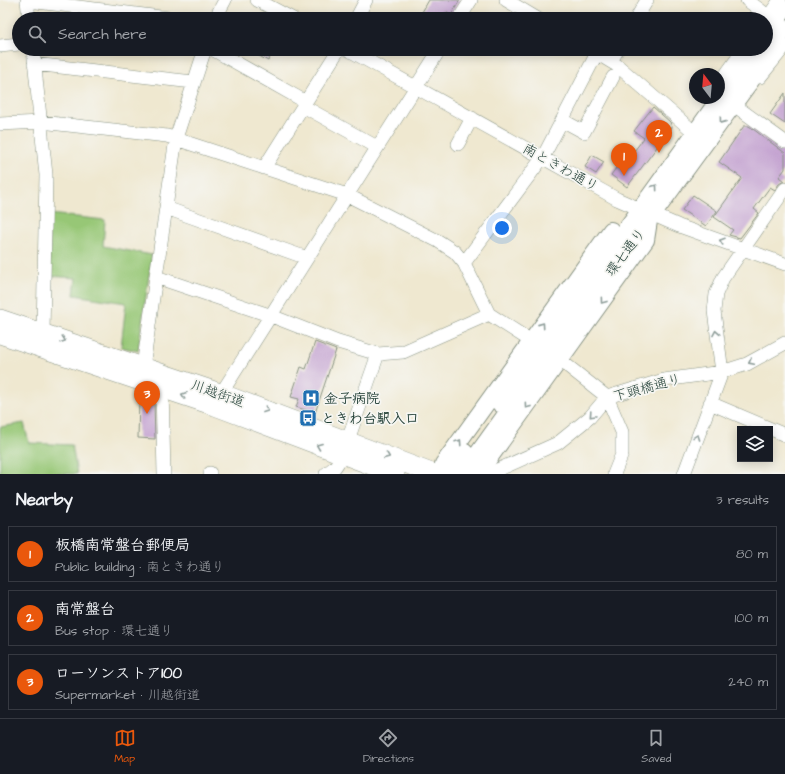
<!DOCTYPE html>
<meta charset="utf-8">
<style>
body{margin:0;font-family:"Architects Daughter","Klee One",sans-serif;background:#20242c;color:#f1f3f6}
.controls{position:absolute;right:12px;bottom:12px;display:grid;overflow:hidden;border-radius:0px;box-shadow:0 2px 10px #0003}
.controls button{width:36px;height:36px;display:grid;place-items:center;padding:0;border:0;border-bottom:1px solid #363941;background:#171b24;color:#f1f3f6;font:20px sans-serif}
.compass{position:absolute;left:689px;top:68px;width:36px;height:36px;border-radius:50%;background:#171b24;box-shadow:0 2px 10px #0003;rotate:344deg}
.you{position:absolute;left:502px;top:228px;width:14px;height:14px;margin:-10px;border:3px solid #fff;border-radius:50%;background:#1a73e8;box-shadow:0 0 0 6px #1a73e833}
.badge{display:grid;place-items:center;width:26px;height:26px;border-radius:50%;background:#ea580c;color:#fff;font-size:13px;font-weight:700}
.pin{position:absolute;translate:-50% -33px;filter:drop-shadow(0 1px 2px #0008)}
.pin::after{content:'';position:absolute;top:21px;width:14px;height:12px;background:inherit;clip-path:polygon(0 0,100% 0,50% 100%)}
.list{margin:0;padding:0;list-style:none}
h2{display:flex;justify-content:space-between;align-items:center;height:52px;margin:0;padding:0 16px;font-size:17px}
h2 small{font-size:13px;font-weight:400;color:#9ea1a6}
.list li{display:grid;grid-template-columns:26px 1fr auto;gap:12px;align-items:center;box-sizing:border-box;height:56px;margin:0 8px 8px;padding:0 8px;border:1px solid #363941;border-radius:0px}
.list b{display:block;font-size:15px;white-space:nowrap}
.list p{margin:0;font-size:13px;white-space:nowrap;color:#9ea1a6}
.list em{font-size:13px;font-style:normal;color:#9ea1a6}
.icon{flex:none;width:22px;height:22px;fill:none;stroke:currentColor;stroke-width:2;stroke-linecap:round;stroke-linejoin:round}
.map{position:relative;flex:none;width:785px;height:474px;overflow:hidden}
.search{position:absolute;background:#171b24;box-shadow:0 2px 10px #0003;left:12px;right:12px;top:12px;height:44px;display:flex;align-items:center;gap:10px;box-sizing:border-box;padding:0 14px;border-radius:22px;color:#9ea1a6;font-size:15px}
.sheet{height:244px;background:#171b24}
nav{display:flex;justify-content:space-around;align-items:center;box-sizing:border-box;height:56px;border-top:1px solid #363941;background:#171b24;font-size:11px;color:#9ea1a6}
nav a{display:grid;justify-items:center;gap:2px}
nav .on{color:#ea580c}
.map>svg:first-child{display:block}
.green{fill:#97c776;stroke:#5b8255}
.building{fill:#c3a1d0}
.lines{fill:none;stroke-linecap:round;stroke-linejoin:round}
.minor-casing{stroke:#879282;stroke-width:14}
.major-casing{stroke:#879282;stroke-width:18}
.highway-casing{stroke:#879282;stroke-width:20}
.minor{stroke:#fff;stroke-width:13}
.major{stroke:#fff;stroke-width:16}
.highway{stroke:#fff;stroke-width:19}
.oneway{stroke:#8f9e9a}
.labels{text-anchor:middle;stroke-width:3.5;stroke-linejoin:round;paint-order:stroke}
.street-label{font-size:14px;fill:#1f3d34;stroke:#f6f6f2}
.poi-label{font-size:14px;font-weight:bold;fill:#1f3d34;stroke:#f6f6f2;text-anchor:start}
</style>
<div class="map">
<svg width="785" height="474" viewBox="0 0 785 474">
<rect width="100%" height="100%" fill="#f6f6f2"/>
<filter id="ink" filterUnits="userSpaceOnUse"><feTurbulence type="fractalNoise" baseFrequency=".025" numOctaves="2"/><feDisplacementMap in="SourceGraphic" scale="8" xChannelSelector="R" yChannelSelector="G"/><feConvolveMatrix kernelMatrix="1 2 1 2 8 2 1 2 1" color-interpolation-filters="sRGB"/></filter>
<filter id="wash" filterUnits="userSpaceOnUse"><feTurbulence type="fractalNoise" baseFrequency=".012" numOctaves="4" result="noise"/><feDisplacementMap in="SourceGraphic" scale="16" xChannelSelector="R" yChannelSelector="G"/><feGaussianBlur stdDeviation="0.9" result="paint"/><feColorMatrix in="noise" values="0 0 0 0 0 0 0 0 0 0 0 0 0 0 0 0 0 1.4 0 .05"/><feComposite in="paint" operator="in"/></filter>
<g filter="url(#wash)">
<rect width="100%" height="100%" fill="#efe8d0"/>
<!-- green -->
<path class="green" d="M 49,214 L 105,220 L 103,246 L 152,255 L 138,351 L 121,347 L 126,303 L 74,295 L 76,278 L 49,276 Z
M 24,423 L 29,443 L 72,445 L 77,474 L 0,474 L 0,427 Z"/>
<g id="blocks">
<!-- building -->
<path class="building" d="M 429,0 L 460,0 L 451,15 L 446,12 L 442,19 L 418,19 Z
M 247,49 L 274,49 L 268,61 Z
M 785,93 L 785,124 L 770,114 Z
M 653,107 L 670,122 L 672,127 L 627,187 L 611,175 L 619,164 L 622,167 L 644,138 L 634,131 Z
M 744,126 L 749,126 L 785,153 L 785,169 L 779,177 L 784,181 L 779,184 L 775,190 L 770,187 L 754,209 L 759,213 L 740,238 L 729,235 L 733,230 L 714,217 L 742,178 L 719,162 Z
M 592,155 L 604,162 L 596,174 L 585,167 Z
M 693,195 L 717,211 L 706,226 L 682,210 Z
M 315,342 L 336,350 L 315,413 L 296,407 L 299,399 L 291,397 L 301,367 L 306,369 Z
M 139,400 L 154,404 L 155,439 L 138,438 Z"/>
</g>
</g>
<g filter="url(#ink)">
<use href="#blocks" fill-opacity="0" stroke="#879282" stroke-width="1"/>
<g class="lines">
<defs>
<path id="minor" d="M 27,0 L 29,19
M 257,0 L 293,19
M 506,0 L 538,19
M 747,0 L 768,16
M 27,2 L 37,2 L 177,19
M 215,19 L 225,0
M 356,19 L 366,0
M 459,19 L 471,0
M 636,19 L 647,0
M 766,20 L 780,0
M 0,46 L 19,44
M 33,49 L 46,175 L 43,333
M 212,49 L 306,102
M 347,49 L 617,199 L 679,226 L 785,264
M 590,49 L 618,66 L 694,132
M 611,61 L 618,49
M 34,64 L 193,82
M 760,77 L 785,46
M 719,84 L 744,49
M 734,105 L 785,142
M 303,106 L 377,147
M 562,120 L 584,132 L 613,77
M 0,124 L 41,122 L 167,136 L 347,195 L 438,241 L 455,252 L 464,263 L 489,314 L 531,341
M 458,144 L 472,118
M 264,168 L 339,49
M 166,208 L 307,258
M 464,263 L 543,157 L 597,53
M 156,277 L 269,315 L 338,342 L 378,354 L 403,352 L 489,314
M 560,360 L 607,397 L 622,432 L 622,454 L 614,474
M 143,367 L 176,138 L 205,49
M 162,388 L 164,474
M 217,400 L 440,49
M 710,403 L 785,435
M 348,440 L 378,354
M 210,473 L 210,474
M 326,474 L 335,467 L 343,455
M 479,474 L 493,472 L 558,443 L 590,417 L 607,397 L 664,380 L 722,372 L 747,364 L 785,343
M 684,474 L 722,372 L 714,311 L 716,294 L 723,278 L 785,189"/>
<path id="major" d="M 766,35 L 785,9
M 500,404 L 755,49
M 443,464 L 611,230
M 450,474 L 465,452
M 463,474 L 629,242 L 653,215 L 753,78 L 785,28
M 478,474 L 646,240 L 649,221"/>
<path id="highway" d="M 0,319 L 220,393 L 434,474
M 0,334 L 215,406 L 395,474"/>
</defs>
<!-- minor casing -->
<use href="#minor" class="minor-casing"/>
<!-- major casing -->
<use href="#major" class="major-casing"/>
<!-- highway casing -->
<use href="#highway" class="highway-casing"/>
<!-- minor -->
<use href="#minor" class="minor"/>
<!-- major -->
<use href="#major" class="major"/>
<!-- highway -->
<use href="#highway" class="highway"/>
</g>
<!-- one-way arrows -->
<defs><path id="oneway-chevron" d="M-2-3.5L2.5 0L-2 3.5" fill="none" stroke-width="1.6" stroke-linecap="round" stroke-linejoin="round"/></defs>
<g class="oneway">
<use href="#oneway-chevron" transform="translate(722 121) rotate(126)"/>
<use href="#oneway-chevron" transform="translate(655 187) rotate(-54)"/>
<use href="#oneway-chevron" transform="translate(722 241) rotate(-161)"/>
<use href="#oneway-chevron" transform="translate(603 301) rotate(126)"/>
<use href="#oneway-chevron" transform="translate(542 325) rotate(-55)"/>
<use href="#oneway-chevron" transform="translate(716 333) rotate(-100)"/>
<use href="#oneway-chevron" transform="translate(63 340) rotate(19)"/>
<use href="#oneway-chevron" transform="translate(751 362) rotate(154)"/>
<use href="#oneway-chevron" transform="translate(184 395) rotate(-161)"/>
<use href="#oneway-chevron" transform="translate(527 406) rotate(126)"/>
<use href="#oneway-chevron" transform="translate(266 410) rotate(20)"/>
<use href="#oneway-chevron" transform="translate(592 415) rotate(133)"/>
<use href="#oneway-chevron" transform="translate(697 437) rotate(-70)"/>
<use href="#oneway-chevron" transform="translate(459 442) rotate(-56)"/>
<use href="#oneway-chevron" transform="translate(319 446) rotate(-159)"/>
<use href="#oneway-chevron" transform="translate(387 456) rotate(21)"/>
</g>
</g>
<!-- icons -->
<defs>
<symbol id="hospital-square" viewBox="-11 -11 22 22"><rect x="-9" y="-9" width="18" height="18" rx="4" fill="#1f6fb2" stroke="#f6f6f2"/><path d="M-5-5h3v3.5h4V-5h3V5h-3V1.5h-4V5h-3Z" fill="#fff"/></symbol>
<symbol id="bus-square" viewBox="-11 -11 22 22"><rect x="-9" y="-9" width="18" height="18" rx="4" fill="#1f6fb2" stroke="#f6f6f2"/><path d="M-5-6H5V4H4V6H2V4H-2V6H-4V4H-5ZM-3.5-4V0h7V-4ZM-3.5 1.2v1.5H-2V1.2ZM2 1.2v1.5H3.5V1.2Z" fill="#fff"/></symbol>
</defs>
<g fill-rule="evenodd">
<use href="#hospital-square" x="301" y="388" width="20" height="20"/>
<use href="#bus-square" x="298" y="408" width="20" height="20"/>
</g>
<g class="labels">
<!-- street labels -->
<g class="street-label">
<text transform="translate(561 167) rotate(29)" y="5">南ときわ通り</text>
<text transform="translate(625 252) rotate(-53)" y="5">環七通り</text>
<text transform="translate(647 387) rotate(-15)" y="5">下頭橋通り</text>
<text transform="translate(218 393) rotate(19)" y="5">川越街道</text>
</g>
<!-- poi labels -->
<g class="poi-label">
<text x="324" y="403">金子病院</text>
<text x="321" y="423">ときわ台駅入口</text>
</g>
</g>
</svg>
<div class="controls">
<button><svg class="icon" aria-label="layers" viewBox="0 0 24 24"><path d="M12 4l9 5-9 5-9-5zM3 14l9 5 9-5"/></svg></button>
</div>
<svg class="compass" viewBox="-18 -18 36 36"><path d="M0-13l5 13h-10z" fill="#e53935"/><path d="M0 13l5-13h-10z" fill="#9ea1a6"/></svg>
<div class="you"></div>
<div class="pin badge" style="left:624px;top:176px">1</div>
<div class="pin badge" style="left:659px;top:153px">2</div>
<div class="pin badge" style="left:147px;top:414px">3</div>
<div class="search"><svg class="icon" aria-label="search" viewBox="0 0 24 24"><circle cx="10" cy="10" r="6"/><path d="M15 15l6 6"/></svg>Search here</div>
</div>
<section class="sheet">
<h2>Nearby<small>3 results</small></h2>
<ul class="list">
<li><span class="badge">1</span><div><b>板橋南常盤台郵便局</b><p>Public building · 南ときわ通り</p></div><em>80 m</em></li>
<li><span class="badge">2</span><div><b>南常盤台</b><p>Bus stop · 環七通り</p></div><em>100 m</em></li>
<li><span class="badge">3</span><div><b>ローソンストア100</b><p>Supermarket · 川越街道</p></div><em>240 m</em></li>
</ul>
</section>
<nav>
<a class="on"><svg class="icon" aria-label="map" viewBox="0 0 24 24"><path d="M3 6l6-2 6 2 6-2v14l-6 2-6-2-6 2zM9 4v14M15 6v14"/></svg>Map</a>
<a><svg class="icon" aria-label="directions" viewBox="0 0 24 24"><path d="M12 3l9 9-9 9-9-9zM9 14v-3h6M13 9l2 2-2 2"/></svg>Directions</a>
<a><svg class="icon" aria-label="saved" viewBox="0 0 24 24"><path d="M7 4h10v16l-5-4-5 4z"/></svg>Saved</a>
</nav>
